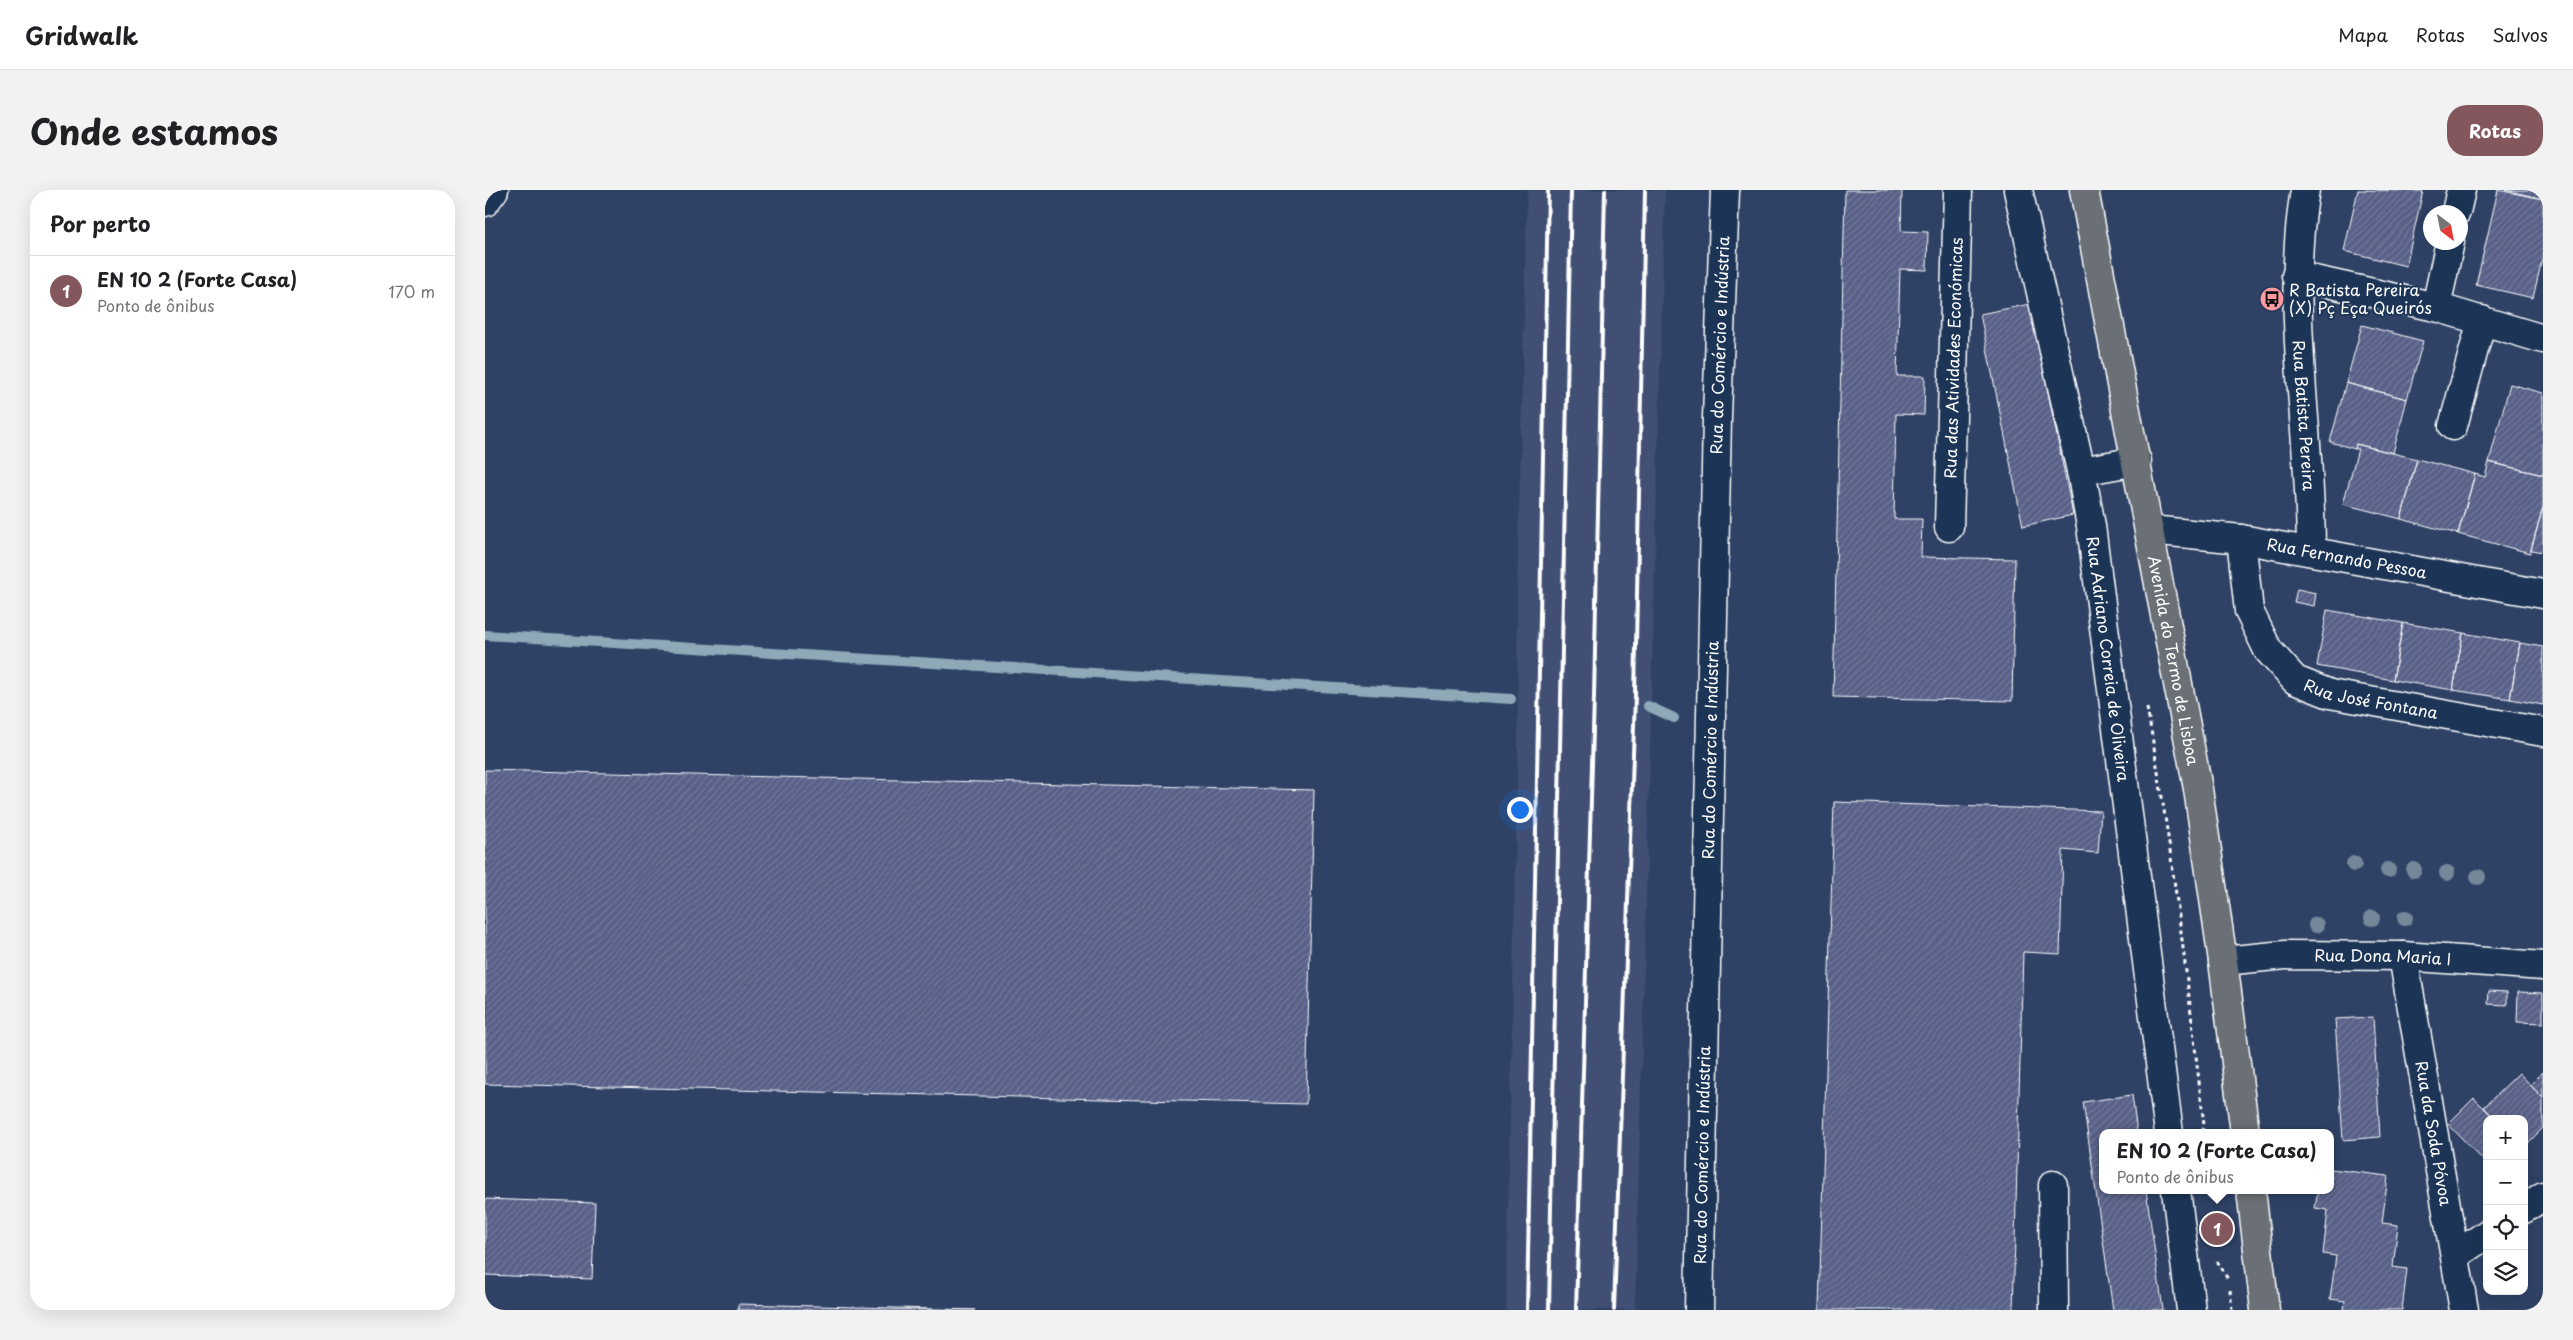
<!DOCTYPE html>
<html lang="pt">
<meta charset="utf-8">
<style>
body{margin:0;font-family:"Playpen Sans",sans-serif;background:#f2f2f2;color:#202124}
.controls{position:absolute;right:15px;bottom:15px;display:grid;overflow:hidden;border-radius:10px;box-shadow:0 5px 20px #0002}
.controls button{width:45px;height:45px;display:grid;place-items:center;padding:0;border:0;border-bottom:1px solid #e0e0e0;background:#fff;color:#202124;font:25px sans-serif}
.compass{position:absolute;left:1938px;top:15px;width:45px;height:45px;border-radius:50%;background:#fff;box-shadow:0 5px 20px #0002;rotate:148deg}
.you{position:absolute;left:1034px;top:619px;width:18px;height:18px;margin:-12px;border:4px solid #fff;border-radius:50%;background:#1a73e8;box-shadow:0 0 0 8px #1a73e833}
.badge{display:grid;place-items:center;width:32px;height:32px;border-radius:50%;background:#84575d;color:#fff;font-size:16px;font-weight:700}
.pin{position:absolute;translate:-50% -50%;border:2px solid #fff;box-shadow:0 1px 5px #0006}
.popup{position:absolute;left:1614px;top:939px;width:235px;height:65px;box-sizing:border-box;display:grid;place-content:center;border-radius:10px;background:#fff;filter:drop-shadow(0 1px 4px #0005);font-size:16px;white-space:nowrap;color:#757577}
.popup b{font-size:19px;color:#202124}
.popup::after{content:'';position:absolute;left:50%;top:100%;margin-left:-10px;border:10px solid transparent;border-top-color:#fff}
.list{margin:0;padding:0;list-style:none}
h2{display:flex;justify-content:space-between;align-items:center;height:65px;margin:0;padding:0 20px;font-size:21px}
h2 small{font-size:16px;font-weight:400;color:#757577}
.list li{display:grid;grid-template-columns:32px 1fr auto;gap:15px;align-items:center;box-sizing:border-box;height:70px;padding:0 20px;border-top:1px solid #e0e0e0}
.list b{display:block;font-size:19px;white-space:nowrap}
.list p{margin:0;font-size:16px;white-space:nowrap;color:#757577}
.list em{font-size:16px;font-style:normal;color:#757577}
.icon{flex:none;width:28px;height:28px;fill:none;stroke:currentColor;stroke-width:2;stroke-linecap:round;stroke-linejoin:round}
.map{position:relative;flex:none;width:2058px;height:1120px;overflow:hidden;border-radius:20px}
header{display:flex;align-items:center;gap:30px;box-sizing:border-box;height:70px;padding:0 25px;background:#fff;border-bottom:1px solid #e0e0e0}
header strong{font-size:24px}
nav{display:flex;gap:28px;margin-inline-start:auto;font-size:18px}
.intro{display:flex;align-items:center;justify-content:space-between;box-sizing:border-box;height:120px;padding:0 30px}
h1{margin:0;font-size:35px}
.button{padding:12px 22px;border-radius:20px;background:#84575d;color:#fff;font-size:18px;font-weight:700}
main{display:flex;gap:30px;padding:0 30px}
aside{flex:1;background:#fff;border-radius:20px;box-shadow:0 5px 20px #0002}
.map>svg:first-child{display:block}
.built{fill:#3f4f73}
.lines{fill:none;stroke-linecap:round;stroke-linejoin:round}
.stream{stroke:#8fa9b9;stroke-width:10}
.building{fill:url(#building-hatch);stroke:#fff}
.minor-casing{stroke:#fff;stroke-width:31}
.major-casing{stroke:#fff;stroke-width:31}
.path{stroke:#fff;stroke-width:3;stroke-dasharray:4 4;stroke-linecap:butt}
.minor{stroke:#1d3557;stroke-width:28}
.major{stroke:#6a7074;stroke-width:28}
.rail{stroke:#fff;stroke-width:4}
.tree{fill:#758799}
.labels{text-anchor:middle;stroke-width:4;stroke-linejoin:round;paint-order:stroke}
.poi-label{font-size:16px;fill:#fff;stroke:#1d3557;text-anchor:start}
.street-label{font-size:16px;fill:#fff;stroke:#1d3557}
</style>
<header>
<strong>Gridwalk</strong>
<nav><a>Mapa</a><a>Rotas</a><a>Salvos</a></nav>
</header>
<div class="intro"><h1>Onde estamos</h1><a class="button">Rotas</a></div>
<main>
<aside>
<h2>Por perto<small></small></h2>
<ul class="list">
<li><span class="badge">1</span><div><b>EN 10 2 (Forte Casa)</b><p>Ponto de ônibus</p></div><em>170 m</em></li>
</ul>
</aside>
<div class="map">
<svg width="2058" height="1120" viewBox="0 0 2058 1120">
<defs>
<pattern id="building-hatch" width="6" height="6" patternUnits="userSpaceOnUse" patternTransform="scale(1.25)"><rect width="6" height="6" fill="#586188"/><path d="M-1 1l2-2M0 6l6-6M5 7l2-2" fill="none" stroke="#71799a"/></pattern>
</defs>
<rect width="100%" height="100%" fill="#2f4266"/>
<filter id="ink" filterUnits="userSpaceOnUse"><feTurbulence type="fractalNoise" baseFrequency=".02" numOctaves="2"/><feDisplacementMap in="SourceGraphic" scale="10" xChannelSelector="R" yChannelSelector="G"/><feConvolveMatrix kernelMatrix="1 2 1 2 8 2 1 2 1" color-interpolation-filters="sRGB"/></filter>
<g filter="url(#ink)">
<!-- built -->
<path class="built" d="M 1042,0 L 1180,0 L 1150,1120 L 1021,1120 L 1033,552 L 1032,407 Z"/>
<g class="lines">
<!-- stream -->
<path class="stream" d="M 0,445 L 1026,509
M 1163,516 L 1189,528"/>
</g>
<!-- building -->
<path class="building" d="M 1360,0 L 1417,0 L 1416,41 L 1443,42 L 1442,80 L 1415,79 L 1412,186 L 1440,186 L 1439,225 L 1411,224 L 1409,329 L 1437,329 L 1436,367 L 1530,369 L 1527,511 L 1348,507 Z
M 1873,0 L 1938,1 L 1921,76 L 1859,61 Z
M 2013,0 L 2058,9 L 2058,65 L 2048,108 L 1991,95 Z
M 2020,0 L 2058,0 L 2058,9 Z
M 1545,114 L 1588,325 L 1538,336 L 1495,124 Z
M 1877,135 L 1938,151 L 1922,209 L 1861,193 Z
M 1861,193 L 1922,209 L 1908,263 L 1871,254 L 1870,259 L 1845,252 Z
M 2025,194 L 2058,203 L 2058,285 L 2004,272 Z
M 1871,254 L 1932,269 L 1916,329 L 1858,314 L 1873,259 L 1870,259 Z
M 1932,269 L 1990,284 L 1973,344 L 1916,329 Z
M 2004,272 L 2058,285 L 2058,317 L 2045,363 L 1973,344 L 1990,284 L 2000,287 Z
M 2058,317 L 2058,362 L 2046,360 Z
M 1812,399 L 1831,403 L 1829,416 L 1809,412 Z
M 1842,420 L 1918,433 L 1908,490 L 1832,476 Z
M 1918,433 L 1978,443 L 1968,500 L 1908,490 Z
M 1978,443 L 2035,453 L 2025,509 L 1968,500 Z
M 2035,453 L 2058,457 L 2058,515 L 2025,509 Z
M 0,580 L 829,600 L 821,914 L 0,894 Z
M 1349,612 L 1616,621 L 1613,663 L 1578,660 L 1575,764 L 1538,762 L 1528,1120 L 1334,1120 Z
M 2004,801 L 2022,802 L 2022,815 L 2003,814 Z
M 2033,802 L 2058,803 L 2058,833 L 2032,832 Z
M 1888,827 L 1895,947 L 1858,950 L 1850,829 Z
M 2058,882 L 2058,908 L 2045,895 Z
M 2034,883 L 2058,908 L 2058,938 L 2039,957 L 2039,929 L 2010,929 L 1999,917 Z
M 1647,905 L 1652,943 L 1618,943 L 1618,1000 L 1661,1000 L 1678,1120 L 1628,1120 L 1598,912 Z
M 1989,908 L 2010,929 L 2002,929 L 2002,964 L 1997,969 L 1963,934 Z
M 1846,979 L 1903,986 L 1897,1033 L 1913,1035 L 1908,1077 L 1922,1079 L 1917,1120 L 1859,1120 L 1860,1111 L 1845,1109 L 1851,1066 L 1838,1064 L 1843,1020 L 1830,1018 L 1833,1000 L 1846,1000 Z
M 0,1009 L 110,1013 L 107,1089 L 0,1085 Z
M 253,1114 L 490,1120 L 253,1120 Z"/>
<g class="lines">
<defs>
<g id="minor">
<path id="s1" d="M 1533,0 L 1596,281 L 1606,336 L 1684,943"/>
<path id="s2" d="M 1820,0 C 1800,119 1826,241 1826,361"/>
<path d="M 0,12 L 9,0"/>
<path d="M 1971,22 L 1976,0"/>
<path d="M 1811,86 L 1951,117 L 2058,149"/>
<path d="M 1951,117 L 1965,52"/>
<path d="M 1968,236 L 1997,130"/>
<path d="M 1596,281 L 1652,271"/>
<path id="s3" d="M 1464,337 L 1473,0"/>
<path id="s4" d="M 1665,340 L 1756,349 L 2058,404"/>
<path id="s5" d="M 1756,349 L 1764,421 L 1783,460 L 1810,490 L 1845,504 L 2058,542"/>
<path id="s6" d="M 1918,766 L 1979,1120"/>
<path id="s7" d="M 1738,771 L 1800,765 L 1918,766 L 2058,776"/>
<path d="M 1568,995 L 1569,1120"/>
<path d="M 1691,1000 L 1706,1120"/>
<path d="M 2039,1019 L 2058,1006"/>
<path d="M 1971,1065 L 2002,1044"/>
<path id="s8" d="M 1214,1120 L 1232,228 L 1240,0"/>
</g>
<g id="major">
<path id="s9" d="M 1599,0 L 1713,599 L 1738,771 L 1760,943"/>
<path d="M 1766,1000 L 1780,1120"/>
</g>
</defs>
<!-- minor casing -->
<use href="#minor" class="minor-casing"/>
<!-- major casing -->
<use href="#major" class="major-casing"/>
<!-- path -->
<path class="path" d="M 1662,518 C 1687,655 1703,796 1719,935 L 1717,943
M 1732,1071 L 1744,1091
M 1745,1100 L 1747,1120"/>
<!-- minor -->
<use href="#minor" class="minor"/>
<!-- major -->
<use href="#major" class="major"/>
<!-- rail -->
<path class="rail" d="M 1042,1120 L 1063,0
M 1064,1120 L 1086,0
M 1091,1120 L 1109,506 L 1120,0
M 1129,1120 L 1150,506 L 1160,0"/>
</g>
<!-- trees -->
<g class="tree">
<circle cx="1869" cy="674" r="8"/>
<circle cx="1903" cy="680" r="8"/>
<circle cx="1929" cy="680" r="8"/>
<circle cx="1962" cy="683" r="8"/>
<circle cx="1993" cy="687" r="8"/>
<circle cx="1887" cy="728" r="8"/>
<circle cx="1920" cy="728" r="8"/>
<circle cx="1831" cy="735" r="8"/>
</g>
</g>
<!-- icons -->
<defs>
<symbol id="bus-disc" viewBox="-11 -11 22 22"><circle r="9.5" fill="#ff9aa2" stroke="#1d3557"/><path d="M-5-6H5V4H4V6H2V4H-2V6H-4V4H-5ZM-3.5-4V0h7V-4ZM-3.5 1.2v1.5H-2V1.2ZM2 1.2v1.5H3.5V1.2Z" fill="#111"/></symbol>
</defs>
<g fill-rule="evenodd">
<use href="#bus-disc" x="1773" y="95" width="28" height="28"/>
</g>
<g class="labels">
<!-- poi labels -->
<g class="poi-label">
<text x="1804" y="106">R Batista Pereira<tspan x="1804" dy="18">(X) Pç Eça Queirós</tspan></text>
</g>
<!-- street labels -->
<g class="street-label">
<text dy="6" stroke="none"><textPath href="#s8" startOffset="965">Rua do Comércio e Indústria</textPath></text>
<text dy="6" stroke="none"><textPath href="#s3" startOffset="169">Rua das Atividades Económicas</textPath></text>
<text dy="6" stroke="none"><textPath href="#s2" startOffset="226">Rua Batista Pereira</textPath></text>
<text dy="6" stroke="none"><textPath href="#s4" startOffset="199">Rua Fernando Pessoa</textPath></text>
<text dy="6" stroke="none"><textPath href="#s1" startOffset="478">Rua Adriano Correia de Oliveira</textPath></text>
<text dy="6" stroke="none"><textPath href="#s9" startOffset="479">Avenida do Termo de Lisboa</textPath></text>
<text dy="6" stroke="none"><textPath href="#s5" startOffset="235">Rua José Fontana</textPath></text>
<text dy="6" stroke="none"><textPath href="#s8" startOffset="560">Rua do Comércio e Indústria</textPath></text>
<text dy="6" stroke="none"><textPath href="#s7" startOffset="160">Rua Dona Maria I</textPath></text>
<text dy="6" stroke="none"><textPath href="#s6" startOffset="180">Rua da Soda Póvoa</textPath></text>
<text dy="6" stroke="none"><textPath href="#s8" startOffset="155">Rua do Comércio e Indústria</textPath></text>
</g>
</g>
</svg>
<div class="controls">
<button>+</button>
<button>−</button>
<button><svg class="icon" aria-label="locate" viewBox="0 0 24 24"><circle cx="12" cy="12" r="6"/><path d="M12 2v4M12 18v4M2 12h4M18 12h4"/></svg></button>
<button><svg class="icon" aria-label="layers" viewBox="0 0 24 24"><path d="M12 4l9 5-9 5-9-5zM3 14l9 5 9-5"/></svg></button>
</div>
<svg class="compass" viewBox="-18 -18 36 36"><path d="M0-13l5 13h-10z" fill="#e53935"/><path d="M0 13l5-13h-10z" fill="#757577"/></svg>
<div class="you"></div>
<div class="pin badge" style="left:1732px;top:1039px">1</div>
<div class="popup"><b>EN 10 2 (Forte Casa)</b>Ponto de ônibus</div>
</div>
</main>
